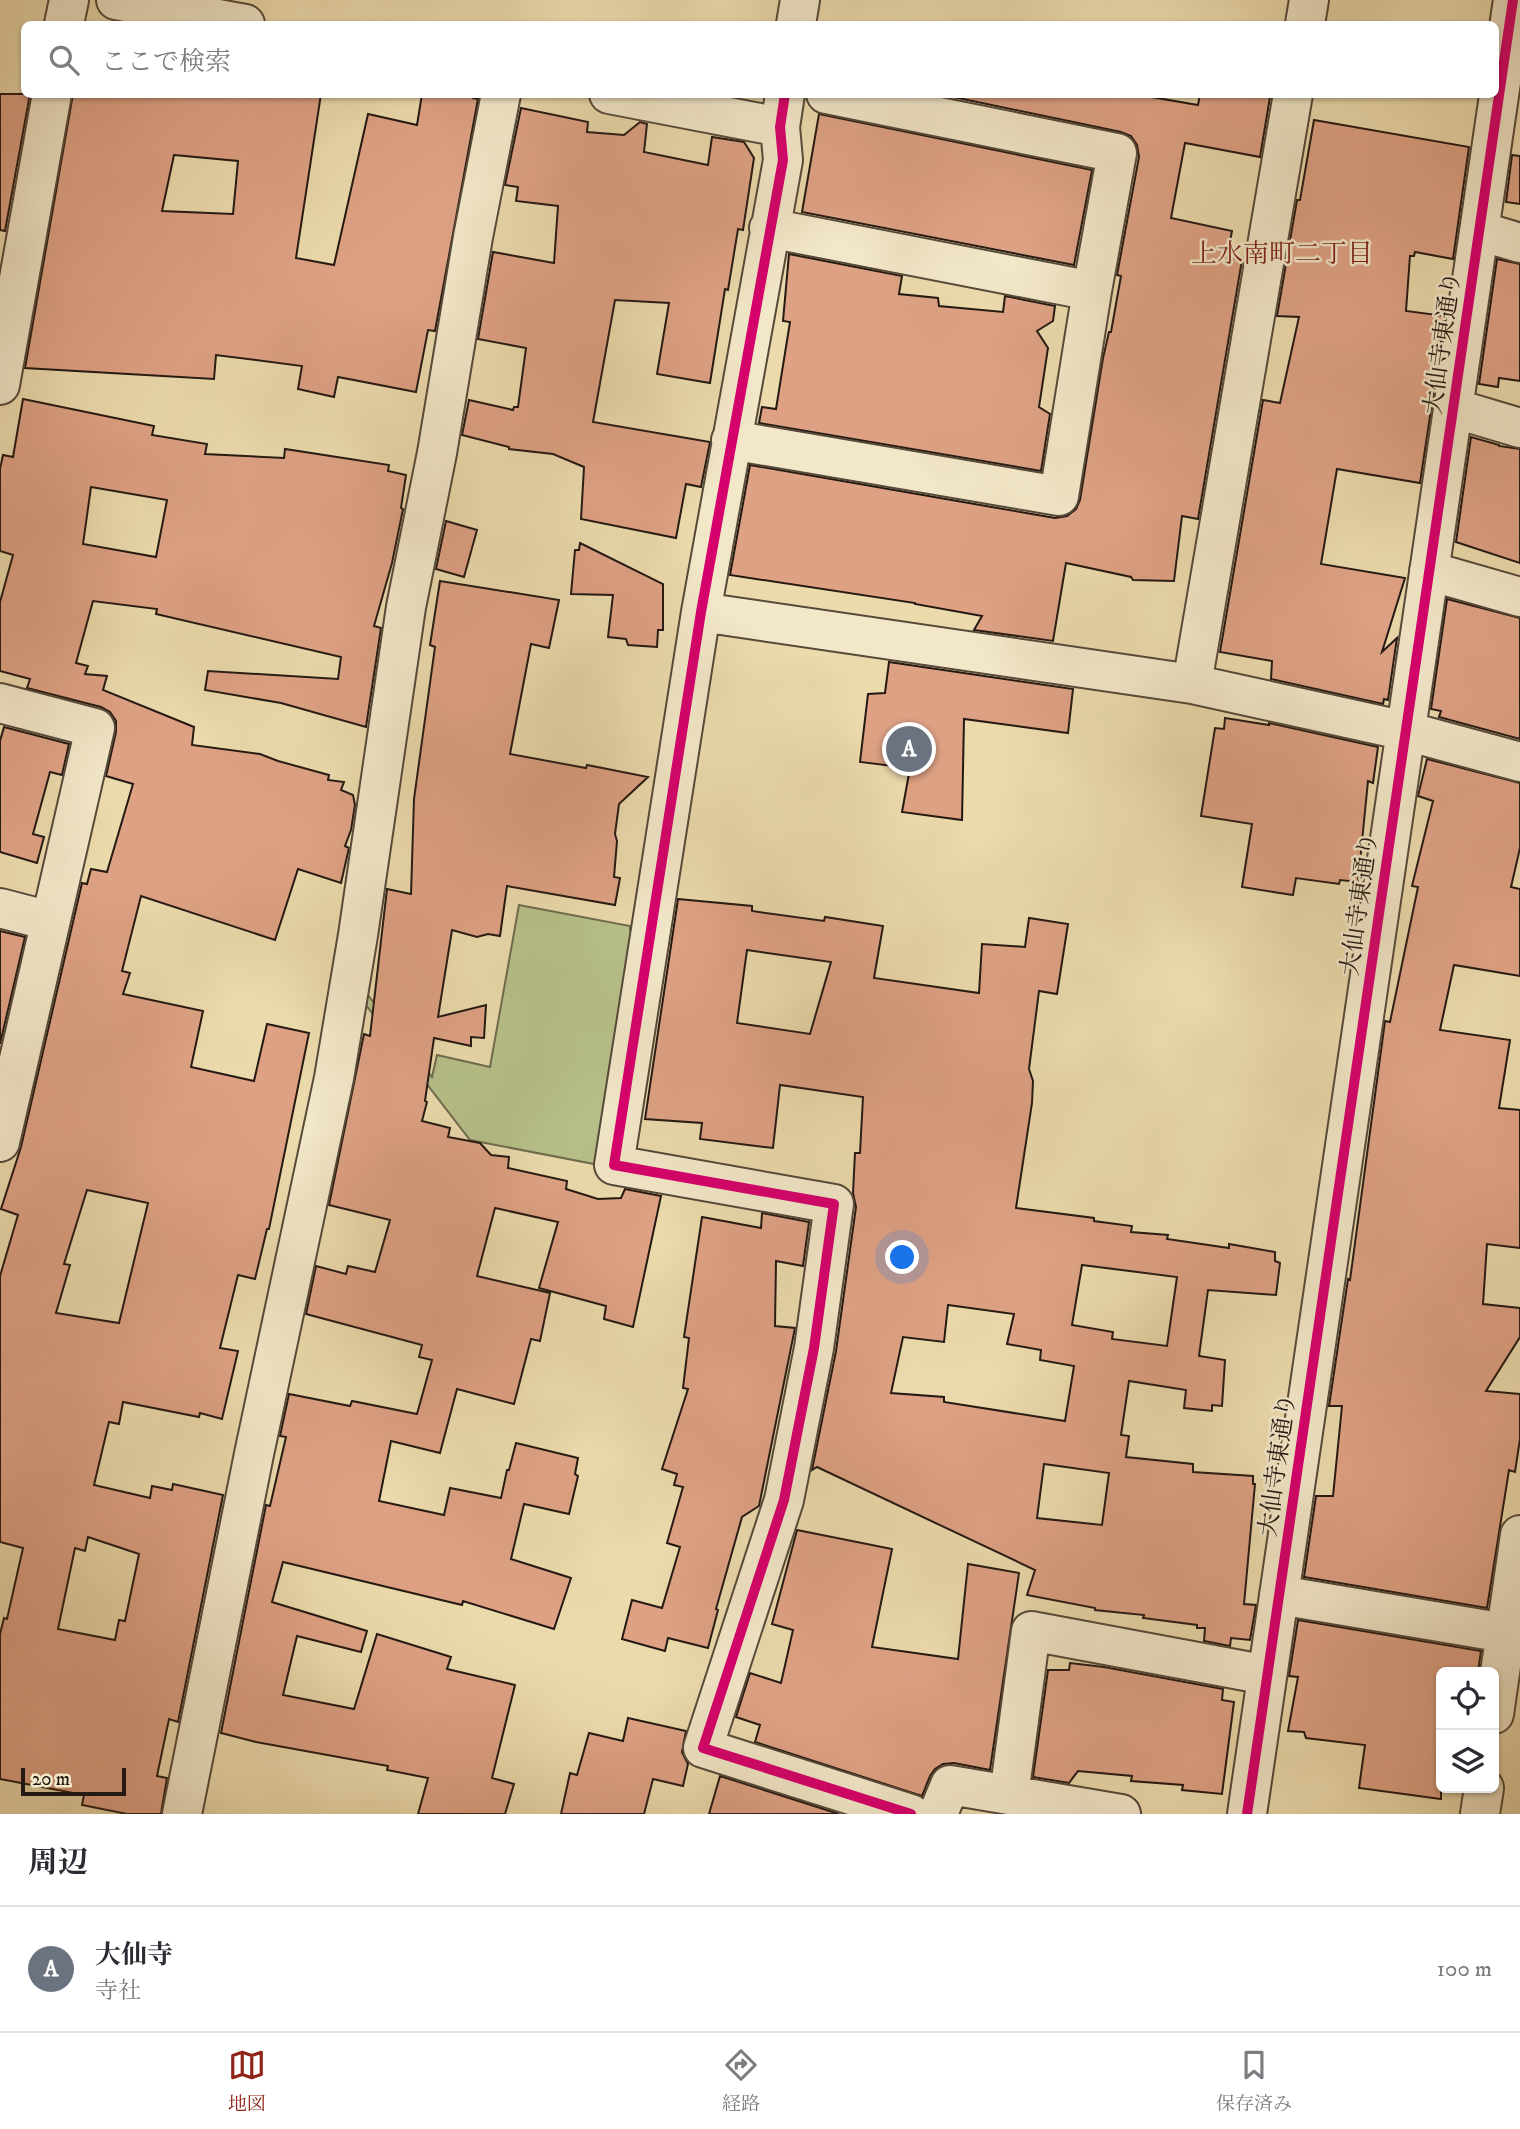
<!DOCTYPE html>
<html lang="ja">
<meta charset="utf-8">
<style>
body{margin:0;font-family:"IM FELL DW Pica","Noto Serif JP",serif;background:#f2f2f3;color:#2b2b33}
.controls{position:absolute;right:21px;bottom:21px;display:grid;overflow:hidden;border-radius:10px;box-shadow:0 2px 5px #0004}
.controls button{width:63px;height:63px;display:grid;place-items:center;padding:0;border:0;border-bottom:2px solid #e1e1e2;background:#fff;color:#2b2b33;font:35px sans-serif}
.scale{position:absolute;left:21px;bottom:18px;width:105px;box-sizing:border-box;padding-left:7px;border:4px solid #241913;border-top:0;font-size:19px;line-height:24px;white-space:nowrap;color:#241913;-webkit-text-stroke:5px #f2e7c9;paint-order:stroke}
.you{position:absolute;left:903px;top:1258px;width:24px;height:24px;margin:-18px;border:5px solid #fff;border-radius:50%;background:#1a73e8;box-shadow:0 0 0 10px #1a73e833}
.badge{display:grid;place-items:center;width:46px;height:46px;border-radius:50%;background:#8f2418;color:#fff;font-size:23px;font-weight:700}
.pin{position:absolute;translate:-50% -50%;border:4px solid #fff;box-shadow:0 2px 7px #0006}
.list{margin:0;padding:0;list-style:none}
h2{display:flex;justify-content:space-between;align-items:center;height:91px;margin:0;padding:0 28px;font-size:30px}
h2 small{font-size:23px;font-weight:400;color:#7c7c81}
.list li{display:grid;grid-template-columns:46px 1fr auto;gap:21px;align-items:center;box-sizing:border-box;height:126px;padding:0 28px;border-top:2px solid #e1e1e2}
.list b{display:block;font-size:26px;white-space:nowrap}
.list p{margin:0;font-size:23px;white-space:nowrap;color:#7c7c81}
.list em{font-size:23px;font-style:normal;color:#7c7c81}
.icon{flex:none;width:38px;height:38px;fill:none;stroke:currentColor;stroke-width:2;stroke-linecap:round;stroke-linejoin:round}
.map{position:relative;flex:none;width:1520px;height:1814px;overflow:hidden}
.search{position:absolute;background:#fff;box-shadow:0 2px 5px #0004;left:21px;right:21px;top:21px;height:77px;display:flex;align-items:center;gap:18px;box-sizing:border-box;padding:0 24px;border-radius:10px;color:#7c7c81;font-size:26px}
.sheet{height:217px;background:#fff}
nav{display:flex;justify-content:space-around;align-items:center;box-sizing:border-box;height:98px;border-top:2px solid #e1e1e2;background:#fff;font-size:19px;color:#7c7c81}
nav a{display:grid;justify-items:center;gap:4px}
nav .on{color:#8f2418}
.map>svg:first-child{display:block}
.green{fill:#b7c089;stroke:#6e6c4e;stroke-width:2}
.building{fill:#dea184;stroke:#241913;stroke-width:2;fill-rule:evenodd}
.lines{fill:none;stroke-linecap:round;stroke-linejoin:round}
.street-casing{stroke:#564939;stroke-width:42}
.street{stroke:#f2e7c9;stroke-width:38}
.cycleway-casing{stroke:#f2e7c9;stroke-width:15}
.cycleway{stroke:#d6006c;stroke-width:10}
.labels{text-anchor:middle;stroke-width:5;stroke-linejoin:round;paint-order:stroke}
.street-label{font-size:24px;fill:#241913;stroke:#f2e7c9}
.neighbourhood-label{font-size:26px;fill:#7a1f14;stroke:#f2e7c9}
</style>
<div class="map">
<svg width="1520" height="1814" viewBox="0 0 1520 1814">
<rect width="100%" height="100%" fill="#ebdaac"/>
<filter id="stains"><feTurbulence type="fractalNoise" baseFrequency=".00286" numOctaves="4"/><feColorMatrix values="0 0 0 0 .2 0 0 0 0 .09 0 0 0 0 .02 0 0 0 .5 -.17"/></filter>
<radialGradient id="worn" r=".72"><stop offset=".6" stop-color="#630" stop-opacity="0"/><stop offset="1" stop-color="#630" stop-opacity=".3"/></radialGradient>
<!-- green -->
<path class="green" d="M 519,905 L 630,926 L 630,930 L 637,933 L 599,1165 L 470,1140 L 362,1000 L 364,990 L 432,1077 L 437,1055 L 490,1067 Z"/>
<!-- building -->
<path class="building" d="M 0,94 L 30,94 L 5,231 L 0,230 Z
M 73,94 L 321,94 L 296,258 L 334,265 L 368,114 L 417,125 L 422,94 L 474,94 L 473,98 L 478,99 L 435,331 L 428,330 L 416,392 L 338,377 L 334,397 L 298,389 L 302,366 L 216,355 L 214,379 L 25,368 ZM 174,155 L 238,161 L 233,214 L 162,211 Z
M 939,94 L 1134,94 L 1198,105 L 1200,94 L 1255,94 L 1270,97 L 1260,157 L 1185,143 L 1171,218 L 1232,231 L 1227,257 L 1242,260 L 1198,519 L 1182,516 L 1174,581 L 1133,580 L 1131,577 L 1066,563 L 1053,641 L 974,630 L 982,616 L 915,604 L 915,603 L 730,575 L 750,465 L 1055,518 L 1067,516 L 1076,509 L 1080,500 L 1103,358 L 1109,332 L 1111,332 L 1121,276 L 1117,275 L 1139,157 L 1137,145 L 1131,136 L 1121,132 Z
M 521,108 L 588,122 L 587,132 L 624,135 L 640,122 L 647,124 L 644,152 L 708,165 L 712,137 L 744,142 L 754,158 L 743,230 L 738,229 L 728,290 L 725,289 L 710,383 L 657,374 L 669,303 L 615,300 L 593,422 L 710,442 L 701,487 L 686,484 L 676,538 L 581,519 L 584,467 L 553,454 L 509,449 L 509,447 L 462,435 L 469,400 L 513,410 L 514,407 L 518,407 L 526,348 L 478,339 L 493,252 L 554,263 L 558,206 L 516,201 L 518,187 L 505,185 Z
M 819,114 L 1092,170 L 1074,265 L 802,212 Z
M 1314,120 L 1469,147 L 1453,259 L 1415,252 L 1414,256 L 1410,256 L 1406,311 L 1445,316 L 1420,483 L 1337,469 L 1321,564 L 1405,578 L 1382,652 L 1397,638 L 1388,700 L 1384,699 L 1383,704 L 1271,679 L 1272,661 L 1220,652 L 1263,400 L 1280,403 L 1299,317 L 1277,316 L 1297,200 L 1300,200 Z
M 1512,155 L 1520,156 L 1520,204 L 1506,202 Z
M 789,254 L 902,276 L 899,294 L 938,298 L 939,306 L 1003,312 L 1005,296 L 1055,306 L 1053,321 L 1037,331 L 1048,348 L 1039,407 L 1050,414 L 1041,471 L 759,423 L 762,407 L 776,409 L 790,322 L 783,321 Z
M 1497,259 L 1520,264 L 1520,381 L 1499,378 L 1498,387 L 1479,384 Z
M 23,399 L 154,426 L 152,435 L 207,444 L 205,454 L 284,458 L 285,449 L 389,465 L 388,471 L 406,475 L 401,508 L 403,509 L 392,563 L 374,626 L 381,628 L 366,727 L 281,703 L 205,690 L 208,671 L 338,679 L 341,657 L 156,614 L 157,609 L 93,601 L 76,663 L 88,666 L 85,674 L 107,676 L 103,690 L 194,727 L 192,745 L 260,754 L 278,761 L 329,775 L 328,780 L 344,782 L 341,790 L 353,795 L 355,805 L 351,830 L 345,846 L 349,848 L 341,883 L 298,869 L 275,940 L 141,896 L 122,971 L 130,973 L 123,994 L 203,1011 L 191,1067 L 254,1081 L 267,1024 L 309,1033 L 269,1229 L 267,1229 L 255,1279 L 238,1275 L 220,1348 L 238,1351 L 222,1419 L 200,1413 L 199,1417 L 123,1402 L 119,1424 L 109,1422 L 94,1485 L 150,1498 L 152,1486 L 172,1490 L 173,1484 L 223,1495 L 178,1722 L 169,1719 L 157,1776 L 167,1778 L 161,1814 L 127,1814 L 82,1805 L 84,1795 L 0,1779 L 0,1634 L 4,1618 L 7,1619 L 23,1548 L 0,1542 L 0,1276 L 18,1215 L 1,1209 L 21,1147 L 82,883 L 87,884 L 91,869 L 107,872 L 133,784 L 106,776 L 116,732 L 116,721 L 110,712 L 101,707 L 27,688 L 30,679 L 0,671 L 0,602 L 13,555 L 0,551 L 0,469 L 3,455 L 13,457 ZM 91,487 L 167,500 L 156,557 L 83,544 ZM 87,1190 L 148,1203 L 119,1323 L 56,1313 L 70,1265 L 64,1264 ZM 88,1537 L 139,1554 L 125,1621 L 119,1620 L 115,1640 L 58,1629 L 75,1548 L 85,1551 Z
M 1471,437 L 1499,445 L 1499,446 L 1520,449 L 1520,563 L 1456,542 Z
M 446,521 L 477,530 L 464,577 L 436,569 Z
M 580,543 L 663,584 L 663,630 L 658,630 L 657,647 L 628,645 L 626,639 L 608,637 L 613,595 L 571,594 L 575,550 L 579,550 Z
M 440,581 L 559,600 L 549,648 L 531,644 L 510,754 L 586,768 L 587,765 L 648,777 L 619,804 L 615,834 L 617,841 L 614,877 L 620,878 L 615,905 L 507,886 L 500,936 L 488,934 L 477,937 L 452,930 L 438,1017 L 486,1005 L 484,1038 L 471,1037 L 471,1046 L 434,1038 L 425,1101 L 427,1102 L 422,1121 L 450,1128 L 448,1137 L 480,1143 L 491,1155 L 509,1157 L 508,1168 L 567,1181 L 566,1189 L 598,1199 L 621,1198 L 625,1189 L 661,1196 L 633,1327 L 604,1319 L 606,1306 L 539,1288 L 558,1222 L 495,1208 L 477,1276 L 550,1293 L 540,1341 L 531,1339 L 514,1404 L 457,1389 L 440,1453 L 391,1441 L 379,1501 L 444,1515 L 450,1488 L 501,1498 L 507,1470 L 509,1470 L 516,1443 L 578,1458 L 575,1474 L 578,1476 L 569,1514 L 524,1504 L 511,1559 L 571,1578 L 554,1629 L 463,1601 L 462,1605 L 283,1562 L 272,1602 L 367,1631 L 361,1652 L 297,1636 L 283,1695 L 354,1709 L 377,1634 L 451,1657 L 447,1669 L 515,1685 L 492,1778 L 514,1784 L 505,1814 L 418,1814 L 428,1778 L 387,1770 L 388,1766 L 256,1742 L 221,1733 L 266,1505 L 270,1506 L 286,1437 L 280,1436 L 289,1394 L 350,1406 L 352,1401 L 417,1414 L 432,1360 L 419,1357 L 422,1345 L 306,1314 L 316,1266 L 346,1274 L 348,1266 L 375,1272 L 390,1220 L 329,1205 L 364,1034 L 370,1036 L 387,889 L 411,894 L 414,799 L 435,647 L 430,645 Z
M 1447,599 L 1520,618 L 1520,739 L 1439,717 L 1441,711 L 1431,709 Z
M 889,662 L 1073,689 L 1068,733 L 964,719 L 962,820 L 902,812 L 910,768 L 860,762 L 868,694 L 885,693 Z
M 1225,718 L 1269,725 L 1269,723 L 1378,747 L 1373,783 L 1368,781 L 1358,882 L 1340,880 L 1339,884 L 1296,878 L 1293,895 L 1242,887 L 1252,824 L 1201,816 L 1215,728 L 1224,729 Z
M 4,727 L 69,744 L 62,775 L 50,772 L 33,834 L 44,837 L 37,863 L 0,852 L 0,741 Z
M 1427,759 L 1520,783 L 1520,848 L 1511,887 L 1520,889 L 1520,976 L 1454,965 L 1440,1030 L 1510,1040 L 1499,1108 L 1520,1110 L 1520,1248 L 1487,1244 L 1483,1304 L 1520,1308 L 1520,1337 L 1486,1391 L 1520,1394 L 1520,1439 L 1515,1472 L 1509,1470 L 1487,1608 L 1304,1577 L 1316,1496 L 1333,1496 L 1342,1406 L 1329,1406 L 1348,1279 L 1350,1280 L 1385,1021 L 1390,1022 L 1418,887 L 1412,886 L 1433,801 L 1418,796 Z
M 678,899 L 752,906 L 752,911 L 824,921 L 825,917 L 883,926 L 874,978 L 979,993 L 982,944 L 1025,947 L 1029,918 L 1068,924 L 1057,994 L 1039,991 L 1029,1069 L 1033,1081 L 1032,1103 L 1016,1208 L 1094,1218 L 1094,1221 L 1132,1226 L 1131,1232 L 1168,1235 L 1167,1239 L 1229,1248 L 1229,1244 L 1275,1252 L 1275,1261 L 1280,1263 L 1276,1295 L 1208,1290 L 1199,1356 L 1225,1360 L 1222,1406 L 1212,1405 L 1212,1411 L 1184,1408 L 1186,1390 L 1129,1381 L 1121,1435 L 1129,1436 L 1126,1457 L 1193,1464 L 1193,1472 L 1253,1476 L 1253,1484 L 1255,1484 L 1244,1604 L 1256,1605 L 1250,1640 L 1231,1638 L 1230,1646 L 1204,1641 L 1205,1628 L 1197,1628 L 1197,1625 L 1143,1618 L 1144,1615 L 1095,1610 L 1095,1608 L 1027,1595 L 1035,1570 L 817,1467 L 812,1470 L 836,1351 L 856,1207 L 853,1193 L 855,1153 L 860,1153 L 863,1097 L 780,1085 L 773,1148 L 700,1139 L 702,1123 L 645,1119 ZM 747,950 L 831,962 L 810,1034 L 737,1023 ZM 1082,1265 L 1177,1277 L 1167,1346 L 1112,1339 L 1113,1332 L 1072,1325 ZM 948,1305 L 1014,1314 L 1007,1344 L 1041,1350 L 1040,1360 L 1074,1366 L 1065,1421 L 944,1402 L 944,1397 L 891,1393 L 903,1337 L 944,1342 ZM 1044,1464 L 1109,1473 L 1102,1525 L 1037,1518 Z
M 0,931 L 25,937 L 0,1044 Z
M 762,1213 L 809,1222 L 803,1266 L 776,1261 L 775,1326 L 795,1328 L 759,1506 L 742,1517 L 716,1609 L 718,1610 L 708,1648 L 668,1638 L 665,1651 L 622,1639 L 632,1600 L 662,1608 L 680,1547 L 667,1543 L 683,1487 L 674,1485 L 677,1474 L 662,1469 L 688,1389 L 683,1388 L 689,1338 L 684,1337 L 702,1217 L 761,1228 Z
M 797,1530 L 892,1549 L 872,1647 L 958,1659 L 968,1564 L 1019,1573 L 990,1770 L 954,1763 L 943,1764 L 935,1769 L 930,1776 L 922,1796 L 755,1742 L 760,1725 L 736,1717 L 750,1673 L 781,1683 L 793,1630 L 772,1624 Z
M 1298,1620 L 1481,1651 L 1478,1672 L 1441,1672 L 1441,1799 L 1359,1788 L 1365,1745 L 1306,1738 L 1304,1732 L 1288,1731 L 1298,1677 L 1289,1676 Z
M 1070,1663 L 1104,1667 L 1223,1689 L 1222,1700 L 1234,1702 L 1222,1794 L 1182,1790 L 1183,1785 L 1131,1781 L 1132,1776 L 1078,1771 L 1069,1783 L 1033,1777 L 1048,1670 L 1069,1670 Z
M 628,1718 L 686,1731 L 682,1752 L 688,1764 L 683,1786 L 653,1779 L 644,1814 L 561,1814 L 570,1773 L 577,1775 L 589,1733 L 623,1741 Z
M 720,1776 L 839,1814 L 709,1814 Z"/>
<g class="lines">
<defs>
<path id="street" d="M 116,0 L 245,24
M 64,24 L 69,0
M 796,24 L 800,0
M 1305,24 L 1309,0
M 609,94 L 780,127
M 785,94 L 780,127 L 783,160 L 701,612 L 614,1165 L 834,1204 L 814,1348 L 784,1500 L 703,1748 L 911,1814
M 769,228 L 1092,291
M 1480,231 L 1520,243
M 0,385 L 52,94
M 1453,408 L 1520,428
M 731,440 L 1059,496 L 1092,291 L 1117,153 L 826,94
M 1429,571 L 1520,597
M 701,612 L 1192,684 L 1406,731 L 1520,762
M 1192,684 L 1293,94
M 0,703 L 95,728 L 0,1142
M 0,908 L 50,921
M 1279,1595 L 1505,1633
M 1494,1714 L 1520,1535
M 1009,1795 L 1031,1631 L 1267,1675
M 182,1814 L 254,1454 L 334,1078 L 358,935 L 406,607 L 437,453 L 473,237 L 501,94
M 938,1814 L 950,1785 L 1121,1814
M 1247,1814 L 1513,0
M 1480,1814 L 1484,1788"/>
</defs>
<!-- street casing -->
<use href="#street" class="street-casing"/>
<!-- street -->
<use href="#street" class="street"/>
<defs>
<path id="cycleway" d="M 785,94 L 780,127 L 783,160 L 701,612 L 614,1165 L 834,1204 L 814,1348 L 784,1500 L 703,1748 L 911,1814
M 1247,1814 L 1513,0"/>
</defs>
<!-- cycleway casing -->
<use href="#cycleway" class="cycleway-casing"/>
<!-- cycleway -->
<use href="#cycleway" class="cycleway"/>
</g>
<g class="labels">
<!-- street labels -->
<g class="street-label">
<text transform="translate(1442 343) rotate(-82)" y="8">大仙寺東通り</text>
<text transform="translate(1359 904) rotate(-82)" y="8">大仙寺東通り</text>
<text transform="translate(1277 1465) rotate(-82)" y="8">大仙寺東通り</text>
</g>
<!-- neighbourhood labels -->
<g class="neighbourhood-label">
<text x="1282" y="262">上水南町二丁目</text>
</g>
</g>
<rect width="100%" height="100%" filter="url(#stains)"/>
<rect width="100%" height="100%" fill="url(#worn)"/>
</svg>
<div class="controls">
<button><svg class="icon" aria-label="locate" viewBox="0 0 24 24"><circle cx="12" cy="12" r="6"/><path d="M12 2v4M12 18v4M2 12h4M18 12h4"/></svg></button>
<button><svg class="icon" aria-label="layers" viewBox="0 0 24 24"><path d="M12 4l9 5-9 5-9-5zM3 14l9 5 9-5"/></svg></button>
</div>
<div class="scale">20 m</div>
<div class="you"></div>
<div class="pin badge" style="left:909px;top:749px;background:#6b7280">A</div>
<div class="search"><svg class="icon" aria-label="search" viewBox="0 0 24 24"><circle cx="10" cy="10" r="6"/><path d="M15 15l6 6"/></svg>ここで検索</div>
</div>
<section class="sheet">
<h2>周辺<small></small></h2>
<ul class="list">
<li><span class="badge" style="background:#6b7280">A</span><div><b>大仙寺</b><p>寺社</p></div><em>100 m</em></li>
</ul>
</section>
<nav>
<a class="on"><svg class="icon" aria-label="map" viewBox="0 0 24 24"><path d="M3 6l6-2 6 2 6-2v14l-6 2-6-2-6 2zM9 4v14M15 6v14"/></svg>地図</a>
<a><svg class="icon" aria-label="directions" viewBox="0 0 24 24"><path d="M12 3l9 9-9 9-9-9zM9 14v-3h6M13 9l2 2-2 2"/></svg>経路</a>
<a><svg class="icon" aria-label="saved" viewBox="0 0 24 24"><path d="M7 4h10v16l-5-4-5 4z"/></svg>保存済み</a>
</nav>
